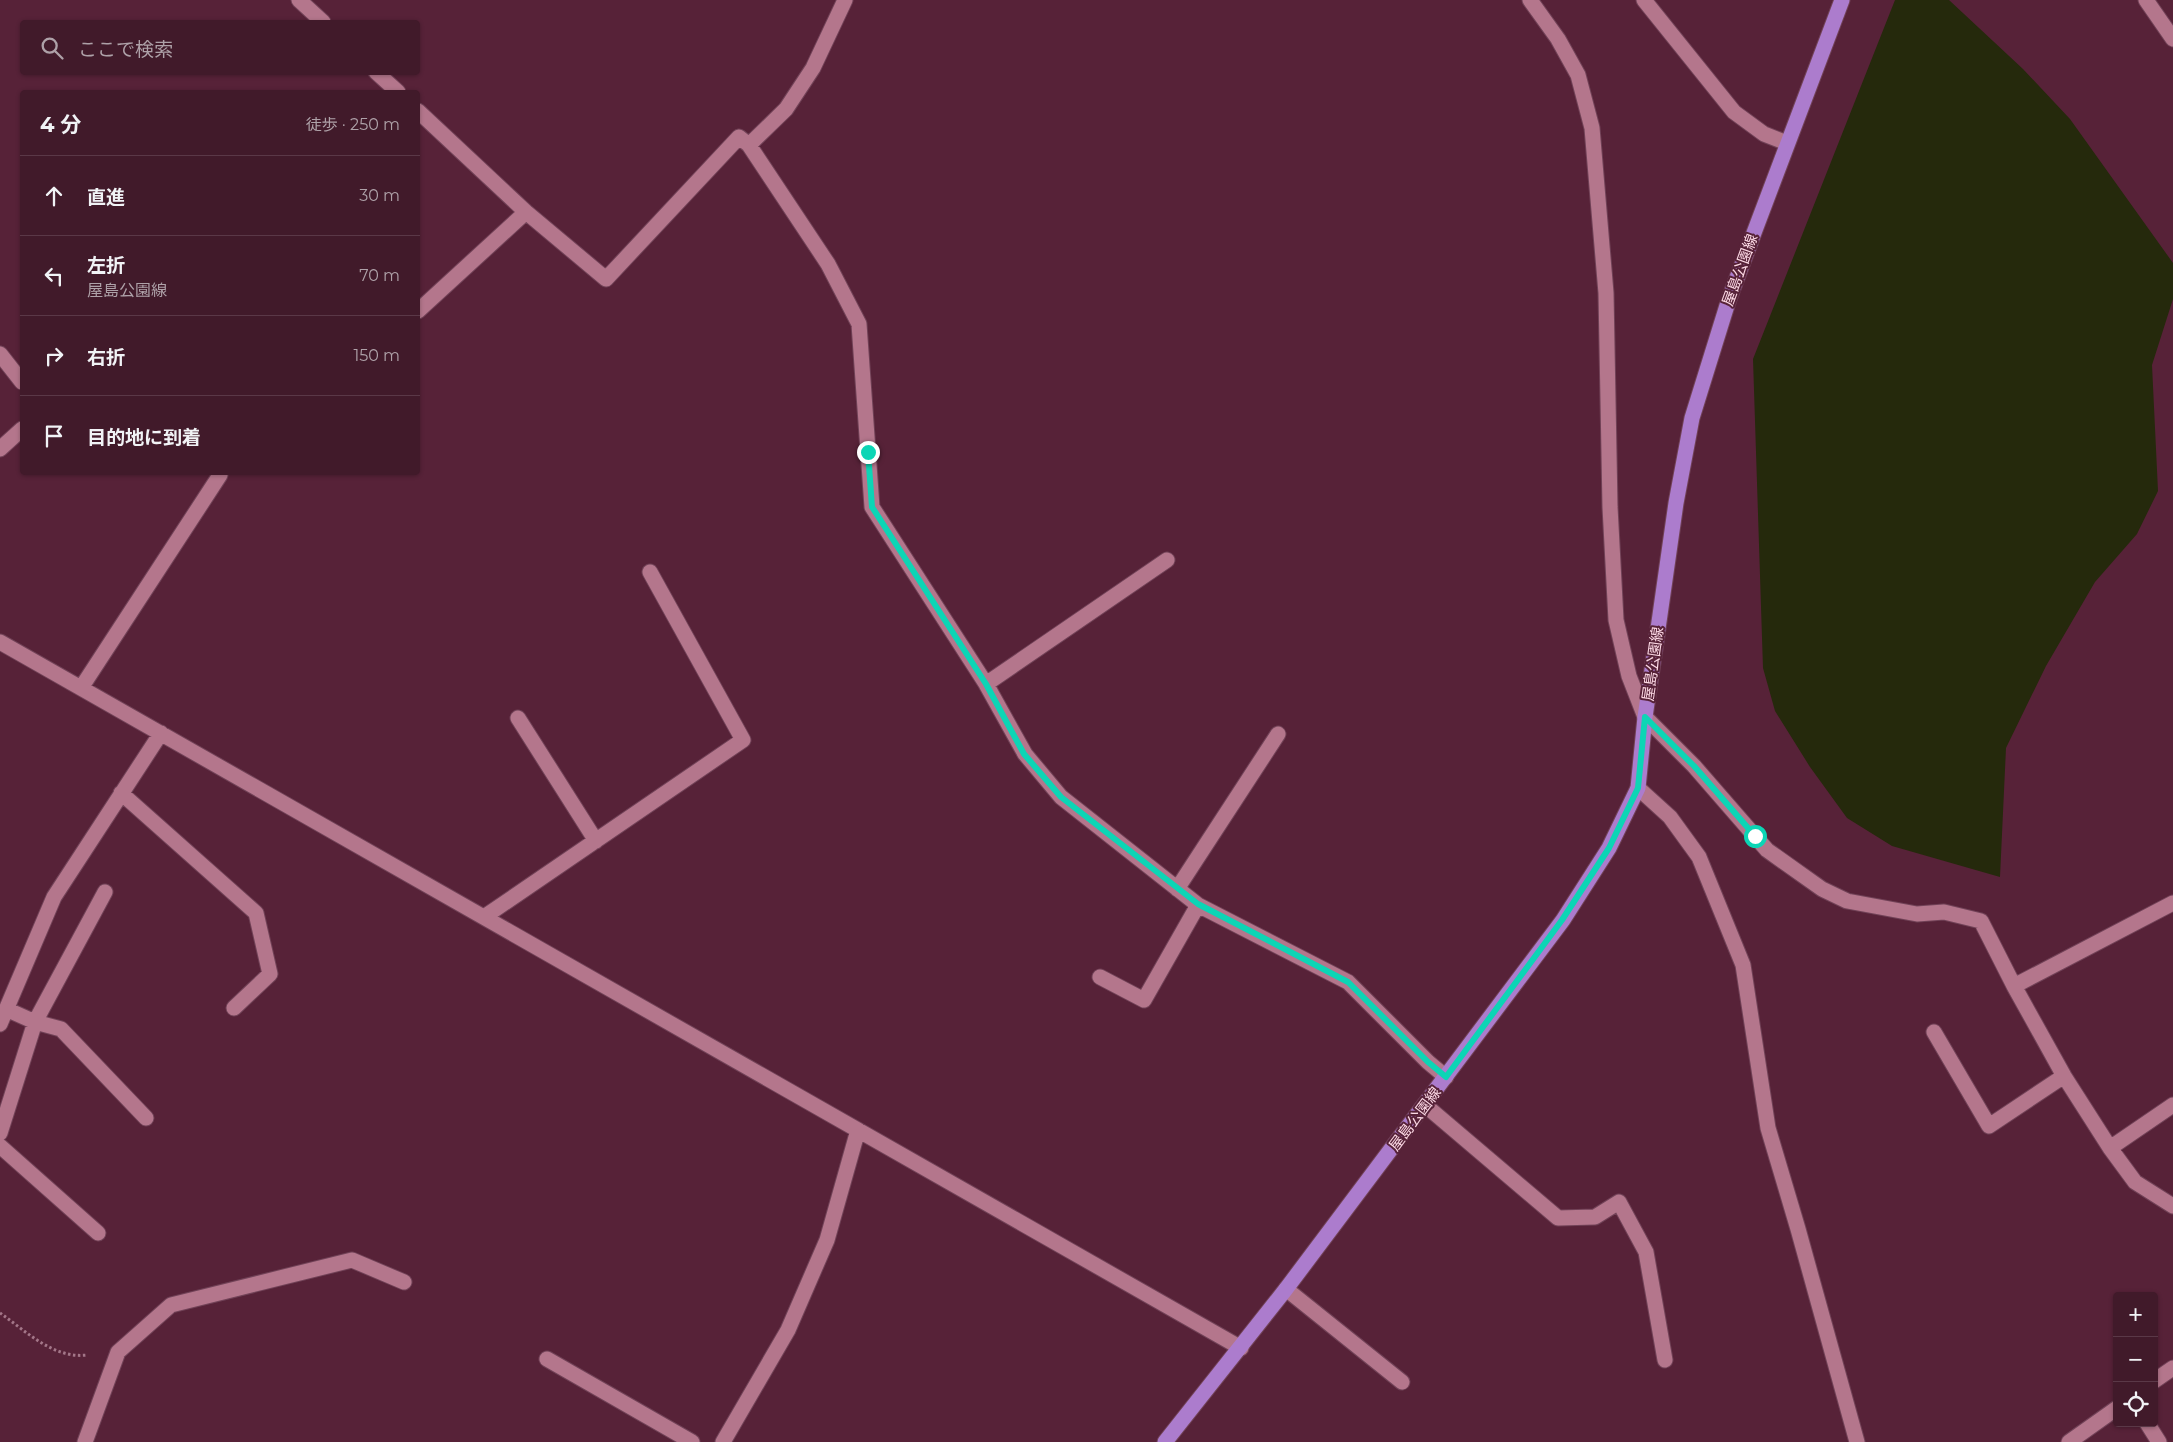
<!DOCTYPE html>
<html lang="ja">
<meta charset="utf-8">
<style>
body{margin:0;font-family:Montserrat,"Noto Sans JP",sans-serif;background:#482332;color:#f1f3f6}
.controls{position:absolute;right:15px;bottom:15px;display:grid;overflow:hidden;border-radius:5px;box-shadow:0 1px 4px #0004}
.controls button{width:45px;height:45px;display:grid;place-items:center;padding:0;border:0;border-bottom:1px solid #5a3847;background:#411a2a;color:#f1f3f6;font:25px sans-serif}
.stop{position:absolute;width:15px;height:15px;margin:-11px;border:4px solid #0cd5b5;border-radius:50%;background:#fff}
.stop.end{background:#0cd5b5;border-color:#fff;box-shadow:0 1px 5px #0008}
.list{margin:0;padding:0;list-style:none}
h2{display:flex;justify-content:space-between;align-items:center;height:65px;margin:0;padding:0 20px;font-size:21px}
h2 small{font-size:16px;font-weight:400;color:#aea1a8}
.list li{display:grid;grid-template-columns:32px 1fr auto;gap:15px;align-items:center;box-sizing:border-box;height:80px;padding:0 20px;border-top:1px solid #5a3847}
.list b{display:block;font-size:19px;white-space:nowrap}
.list p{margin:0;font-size:16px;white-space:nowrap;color:#aea1a8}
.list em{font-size:16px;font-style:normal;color:#aea1a8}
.icon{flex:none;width:28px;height:28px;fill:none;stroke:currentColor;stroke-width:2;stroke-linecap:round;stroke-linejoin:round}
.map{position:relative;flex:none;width:2173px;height:1442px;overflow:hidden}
.search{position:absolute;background:#411a2a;box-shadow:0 1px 4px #0004;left:20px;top:20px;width:400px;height:55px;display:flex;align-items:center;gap:12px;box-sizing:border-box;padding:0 18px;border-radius:5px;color:#aea1a8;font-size:19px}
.panel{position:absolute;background:#411a2a;box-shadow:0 1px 4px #0004;left:20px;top:90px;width:400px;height:385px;border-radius:5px}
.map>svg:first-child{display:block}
.water{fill:#25290c}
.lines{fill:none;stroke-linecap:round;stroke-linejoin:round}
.street-casing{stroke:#714257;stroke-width:17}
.primary-casing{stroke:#714257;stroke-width:17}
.path{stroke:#a37688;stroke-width:3;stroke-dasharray:2.5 2.5;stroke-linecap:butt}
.street{stroke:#b4768c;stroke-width:15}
.primary{stroke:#ac7ccd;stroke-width:15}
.route{stroke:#0cd5b5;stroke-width:6}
.labels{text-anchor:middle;stroke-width:4;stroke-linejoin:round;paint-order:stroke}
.street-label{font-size:15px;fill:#fddae6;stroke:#572238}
</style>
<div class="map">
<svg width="2173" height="1442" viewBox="0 0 2173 1442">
<rect width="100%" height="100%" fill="#572238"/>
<!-- water -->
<path class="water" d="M 1895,0 L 1949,0 L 2023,69 L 2070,119 L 2173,263 L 2173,299 L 2152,365 L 2158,491 L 2137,534 L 2095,582 L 2046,666 L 2006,748 L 2000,877 L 1892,846 L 1847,818 L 1810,767 L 1775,711 L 1763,668 L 1753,359 Z"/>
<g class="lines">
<defs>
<path id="street" d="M 299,0 L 323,22
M 845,0 L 813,68 L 786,109 L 749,145 L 828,264 L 859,324 L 872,507 L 986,684 L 1025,754 L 1061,797 L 1198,905 L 1348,982 L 1428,1062 L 1446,1077
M 1530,0 L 1558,39 L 1578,75 L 1592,128 L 1606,293 L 1610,507 L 1616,620 L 1629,676 L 1645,717 L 1694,766 L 1767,850 L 1822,889 L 1847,901 L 1917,914 L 1944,912 L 1981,921 L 2014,986 L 2064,1076 L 2110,1148 L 2135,1182 L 2173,1206
M 1644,0 L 1734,112 L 1764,134 L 1787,143
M 2146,0 L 2173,39
M 376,72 L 398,92
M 418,111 L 526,212 L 606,279 L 739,137 L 749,145
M 418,311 L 526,212
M 0,354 L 22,382
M 0,449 L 22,429
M 0,642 L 1241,1348
M 986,684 L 1167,560
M 81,688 L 220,475 L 219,472
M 518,718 L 596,841
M 1638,788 L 1670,817 L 1699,857 L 1743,965 L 1768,1128 L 1798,1229 L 1857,1442
M 121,793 L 256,913 L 270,974 L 234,1008
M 1177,889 L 1278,734
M 105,892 L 35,1022 L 61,1029 L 146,1118
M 484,917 L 743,740 L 650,572
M 1100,977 L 1144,1000 L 1198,905
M 2014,986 L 2173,903
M 0,1024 L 54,897 L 161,733
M 1934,1032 L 1989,1126 L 2064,1076
M 1425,1105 L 1558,1218 L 1595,1217 L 1619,1202 L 1646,1252 L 1665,1360
M 0,1133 L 35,1022 L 6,1009
M 0,1146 L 98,1233
M 2110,1148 L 2173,1105
M 1286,1289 L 1402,1382
M 547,1359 L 692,1442
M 2154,1381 L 2173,1368
M 2147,1423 L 2159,1442
M 85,1442 L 118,1352 L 171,1305 L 352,1260 L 404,1282
M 723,1442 L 788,1330 L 827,1240 L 858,1130
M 2069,1442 L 2117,1408"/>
<path id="primary" d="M 1165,1442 L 1286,1289 L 1563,920 L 1609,848 L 1638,788 L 1645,717 L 1660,615 L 1676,503 L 1692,418 L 1729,299 L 1842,0"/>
</defs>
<!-- street casing -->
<use href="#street" class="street-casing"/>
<!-- primary casing -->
<use href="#primary" class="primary-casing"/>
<!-- path -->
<path class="path" d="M 0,1313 C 26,1331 53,1359 87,1355"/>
<!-- street -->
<use href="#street" class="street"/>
<!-- primary -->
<use href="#primary" class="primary"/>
</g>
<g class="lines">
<!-- route -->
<path class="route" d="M 868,452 L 872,507 L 986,684 L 1024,754 L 1061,797 L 1198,904 L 1348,982 L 1428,1062 L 1446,1077 L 1562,920 L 1609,848 L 1638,788 L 1645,717 L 1694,766 L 1755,836"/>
</g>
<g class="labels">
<!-- street labels -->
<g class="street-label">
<text transform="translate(1740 270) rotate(-70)" y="5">屋島公園線</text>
<text transform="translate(1653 664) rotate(-82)" y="5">屋島公園線</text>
<text transform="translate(1415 1119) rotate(-53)" y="5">屋島公園線</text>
</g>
</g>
</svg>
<div class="controls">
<button>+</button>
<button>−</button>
<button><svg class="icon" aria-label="locate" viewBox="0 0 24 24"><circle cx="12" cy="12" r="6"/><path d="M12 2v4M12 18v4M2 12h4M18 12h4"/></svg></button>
</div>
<div class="stop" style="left:1755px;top:836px"></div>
<div class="stop end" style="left:868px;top:452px"></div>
<div class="search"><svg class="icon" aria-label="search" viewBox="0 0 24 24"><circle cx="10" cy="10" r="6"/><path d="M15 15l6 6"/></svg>ここで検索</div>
<section class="panel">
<h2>4 分<small>徒歩 · 250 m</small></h2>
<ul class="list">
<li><svg class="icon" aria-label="ahead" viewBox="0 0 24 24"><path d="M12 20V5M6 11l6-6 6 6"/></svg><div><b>直進</b></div><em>30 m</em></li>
<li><svg class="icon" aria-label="left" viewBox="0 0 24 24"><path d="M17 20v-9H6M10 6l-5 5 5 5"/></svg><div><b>左折</b><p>屋島公園線</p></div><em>70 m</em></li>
<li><svg class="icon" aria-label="right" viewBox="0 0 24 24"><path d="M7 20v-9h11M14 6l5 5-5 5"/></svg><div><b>右折</b></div><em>150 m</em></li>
<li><svg class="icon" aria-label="arrive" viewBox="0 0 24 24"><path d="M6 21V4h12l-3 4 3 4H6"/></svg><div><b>目的地に到着</b></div></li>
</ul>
</section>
</div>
